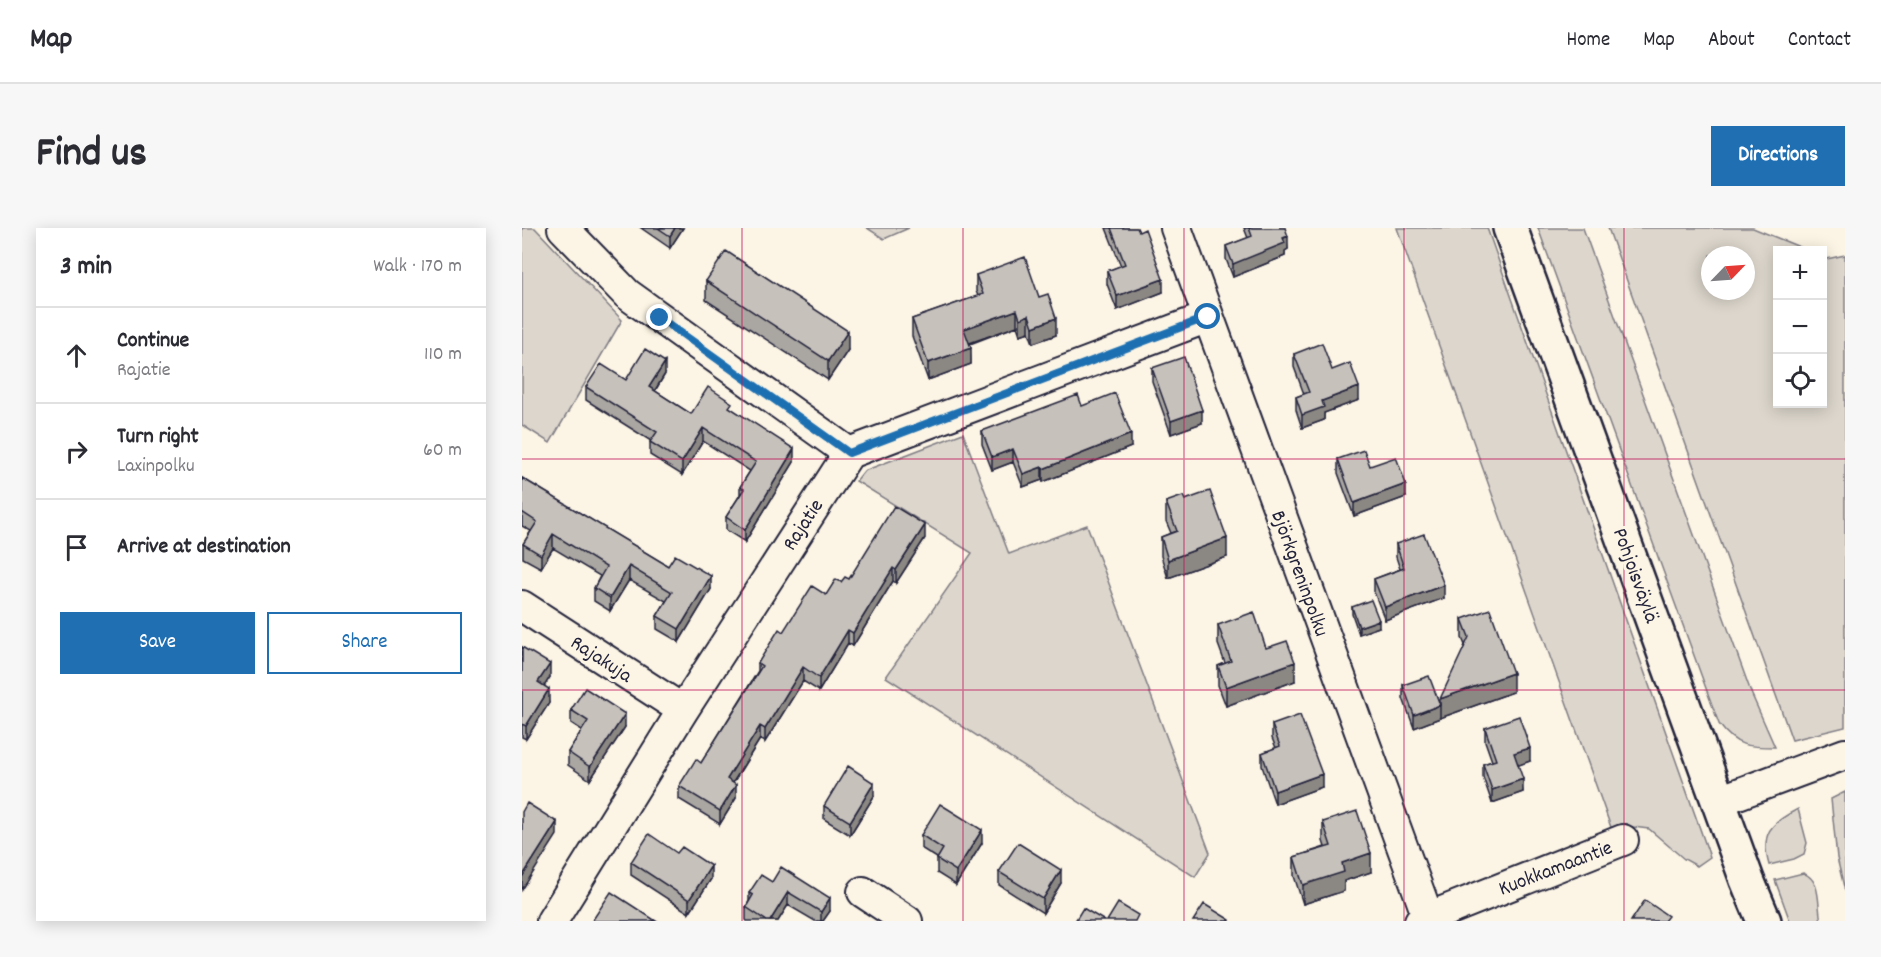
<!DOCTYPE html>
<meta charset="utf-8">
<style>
body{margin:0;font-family:Dekko,sans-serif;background:#f7f7f7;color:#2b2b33}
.controls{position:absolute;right:18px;top:18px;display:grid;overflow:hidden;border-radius:0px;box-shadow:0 3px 15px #0003}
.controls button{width:54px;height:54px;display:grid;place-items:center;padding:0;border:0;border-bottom:2px solid #e1e1e2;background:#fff;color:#2b2b33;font:30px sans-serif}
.compass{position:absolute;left:1179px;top:18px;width:54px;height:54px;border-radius:50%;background:#fff;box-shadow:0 3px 15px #0003;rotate:65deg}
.stop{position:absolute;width:18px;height:18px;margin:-14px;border:4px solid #1f6fb2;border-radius:50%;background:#fff}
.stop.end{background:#1f6fb2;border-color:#fff;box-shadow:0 2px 6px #0008}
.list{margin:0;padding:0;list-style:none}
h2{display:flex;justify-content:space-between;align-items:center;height:78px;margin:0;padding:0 24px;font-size:26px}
h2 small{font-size:20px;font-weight:400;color:#7c7c81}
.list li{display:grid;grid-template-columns:39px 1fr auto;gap:18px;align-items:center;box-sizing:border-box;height:96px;padding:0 24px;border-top:2px solid #e1e1e2}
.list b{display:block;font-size:22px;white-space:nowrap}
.list p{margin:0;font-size:20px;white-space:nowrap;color:#7c7c81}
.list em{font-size:20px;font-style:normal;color:#7c7c81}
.actions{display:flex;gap:12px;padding:18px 24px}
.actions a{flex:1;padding:14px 0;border:2px solid #1f6fb2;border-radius:0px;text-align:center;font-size:21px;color:#1f6fb2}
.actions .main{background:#1f6fb2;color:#fff}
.icon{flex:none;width:33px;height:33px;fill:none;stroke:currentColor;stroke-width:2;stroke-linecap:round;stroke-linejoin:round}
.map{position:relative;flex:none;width:1323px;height:693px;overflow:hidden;border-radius:0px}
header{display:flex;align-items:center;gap:36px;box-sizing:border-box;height:84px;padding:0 30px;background:#fff;border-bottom:2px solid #e1e1e2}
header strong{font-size:28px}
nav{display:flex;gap:33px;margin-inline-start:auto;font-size:21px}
.intro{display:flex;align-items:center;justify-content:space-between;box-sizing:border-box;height:144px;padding:0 36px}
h1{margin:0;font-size:42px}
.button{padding:15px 27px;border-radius:0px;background:#1f6fb2;color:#fff;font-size:21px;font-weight:700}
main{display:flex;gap:36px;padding:0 36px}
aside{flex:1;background:#fff;border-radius:0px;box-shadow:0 3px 15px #0003}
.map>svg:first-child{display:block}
.green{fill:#dcd6cc;stroke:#7f7c84;stroke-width:1.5;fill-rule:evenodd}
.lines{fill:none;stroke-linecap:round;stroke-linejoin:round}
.minor-casing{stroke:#22223b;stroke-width:34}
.major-casing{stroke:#22223b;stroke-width:38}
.minor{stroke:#fcf5e5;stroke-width:30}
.major{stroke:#fcf5e5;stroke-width:33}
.wall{fill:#aaa6a1;stroke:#22223b;stroke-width:1.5}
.shaded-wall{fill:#8b8783;stroke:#22223b;stroke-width:1.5}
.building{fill:#c6c1bb;stroke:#22223b;stroke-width:1.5}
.route{stroke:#1f6fb2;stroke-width:8}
.grid{fill:none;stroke:#c2185b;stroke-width:1.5;stroke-opacity:0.55}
.labels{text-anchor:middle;stroke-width:6;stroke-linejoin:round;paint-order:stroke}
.street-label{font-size:21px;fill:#22223b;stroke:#fcf5e5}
</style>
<header>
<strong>Map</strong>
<nav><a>Home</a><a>Map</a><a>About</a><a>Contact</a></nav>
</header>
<div class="intro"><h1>Find us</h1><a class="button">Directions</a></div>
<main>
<aside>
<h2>3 min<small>Walk · 170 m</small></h2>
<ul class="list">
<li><svg class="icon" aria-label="ahead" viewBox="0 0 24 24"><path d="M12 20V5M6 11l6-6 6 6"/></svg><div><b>Continue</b><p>Rajatie</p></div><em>110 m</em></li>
<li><svg class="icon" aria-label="right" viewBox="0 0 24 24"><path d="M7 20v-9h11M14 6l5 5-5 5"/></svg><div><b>Turn right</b><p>Laxinpolku</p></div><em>60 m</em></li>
<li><svg class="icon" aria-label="arrive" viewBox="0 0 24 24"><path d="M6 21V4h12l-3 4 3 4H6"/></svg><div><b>Arrive at destination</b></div></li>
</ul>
<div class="actions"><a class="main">Save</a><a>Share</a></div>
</aside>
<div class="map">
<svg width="1323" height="693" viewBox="0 0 1323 693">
<rect width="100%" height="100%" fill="#fcf5e5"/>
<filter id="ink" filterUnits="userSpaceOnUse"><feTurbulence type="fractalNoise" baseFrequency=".0167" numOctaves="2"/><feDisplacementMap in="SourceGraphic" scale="12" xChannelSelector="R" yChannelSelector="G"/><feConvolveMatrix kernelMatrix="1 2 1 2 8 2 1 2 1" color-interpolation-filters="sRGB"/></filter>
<g filter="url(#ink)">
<!-- green -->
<path class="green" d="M 0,0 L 13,0 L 100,92 L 28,215 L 0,197 Z
M 345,0 L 387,0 L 362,11 Z
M 875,0 L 965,0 L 1188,629 L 1175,638 L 1162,631 L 1127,601 L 1111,599 L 1091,605 Z
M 1016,0 L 1061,0 L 1230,467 L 1253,519 C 1226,519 1214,519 1197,496 Z
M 1086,0 L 1231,0 L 1285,22 L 1256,22 L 1256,176 L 1300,176 L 1301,29 L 1305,31 L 1323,27 L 1323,499 L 1270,512 ZM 1188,27 L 1224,27 L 1224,63 L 1188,63 Z
M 441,205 L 487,326 L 565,297 L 688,625 L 673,649 L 364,449 L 450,325 L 334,253 L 342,243 Z
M 1323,564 L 1323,663 L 1315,630 L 1309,571 Z
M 1276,581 L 1285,615 L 1282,626 L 1272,631 L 1247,637 C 1238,606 1248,595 1276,581 Z
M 1281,645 C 1300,652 1295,676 1299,693 L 1268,693 L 1253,652 Z"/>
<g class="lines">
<defs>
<path id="minor" d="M 41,0 L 105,66 L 327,225
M 654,0 L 906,689
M 0,378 L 161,482
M 1197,573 L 1323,526
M 341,664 L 385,693
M 30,693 L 161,482 L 327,225 L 686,89
M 898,693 L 1101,612"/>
<path id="major" d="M 988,0 L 1225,652 L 1242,693"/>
</defs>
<!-- minor casing -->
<use href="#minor" class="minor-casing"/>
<!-- major casing -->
<use href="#major" class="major-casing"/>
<!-- minor -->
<use href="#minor" class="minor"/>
<!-- major -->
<use href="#major" class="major"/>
</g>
<!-- wall -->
<path class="wall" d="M 119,0 L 161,0 L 148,20 Z
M 584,0 L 615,0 L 641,64 L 595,82 L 585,56 L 585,43 L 599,38 Z
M 722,0 L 763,0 L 766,21 L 763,23 L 763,28 L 711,49 L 704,31 L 704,18 L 726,10 Z
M 454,47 L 517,69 L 534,107 L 511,115 L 507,104 L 498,107 L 495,98 L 448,116 L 449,136 L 406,152 L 390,108 L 390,91 L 456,68 L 454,63 Z
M 184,53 L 326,122 L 306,152 L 184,72 Z
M 772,126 L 810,142 L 837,172 L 802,185 L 802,192 L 780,200 L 774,182 L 774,169 L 782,166 L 772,139 Z
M 630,140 L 680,195 L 649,206 L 630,153 Z
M 143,146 L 133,163 L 169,186 L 210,181 L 272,234 L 223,314 L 204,302 L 204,289 L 218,267 L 218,259 L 228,243 L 181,213 L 160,247 L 128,227 L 128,214 L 129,213 L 64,172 L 64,159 L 104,152 Z
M 560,178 L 609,219 L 521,254 L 520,252 L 501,259 L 491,234 L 470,242 L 460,216 L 460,203 Z
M 816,231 L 848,238 L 884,269 L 832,288 L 816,245 Z
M 0,250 L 146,338 L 189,361 L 157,414 L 135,401 L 135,388 L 144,373 L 107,352 L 88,383 L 72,373 L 72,360 L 78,348 L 31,320 L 19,340 L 1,330 L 1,316 L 9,303 L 0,298 Z
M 663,272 L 705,329 L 646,350 L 639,328 L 639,309 L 649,305 L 644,293 L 644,274 Z
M 403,310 L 374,355 L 371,353 L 331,418 L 326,415 L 297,463 L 281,453 L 243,514 L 238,511 L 211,555 L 214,570 L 198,596 L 157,571 L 157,558 L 179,535 L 236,443 L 236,435 L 261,404 L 319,354 L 327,351 Z
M 874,316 L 922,370 L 863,392 L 852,364 L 852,351 L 878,341 L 874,329 Z
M 830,379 L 857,399 L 837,406 L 830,386 Z
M 940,391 L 991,464 L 918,490 L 943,417 L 940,410 Z
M 696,397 L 744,420 L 773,453 L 704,478 L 696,457 L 696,438 L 703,435 L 696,416 Z
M 0,419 L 28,449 L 22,458 L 27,475 L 4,511 L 0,509 Z
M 881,457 L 918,490 L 892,500 L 881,470 Z
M 49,482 L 103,499 L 68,552 L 46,537 L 46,524 L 60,502 L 49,495 Z
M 750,497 L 800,559 L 753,576 L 740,538 L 740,525 L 754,520 L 750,510 Z
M 963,500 L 1008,533 L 996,537 L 1001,564 L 970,575 L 961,549 L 961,536 L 970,533 L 963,513 Z
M 352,568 L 328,607 L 302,591 L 302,578 Z
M 801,594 L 849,644 L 822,653 L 822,663 L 781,676 L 772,648 L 772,629 L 803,619 L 801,613 Z
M 399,607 L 460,615 L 434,657 L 415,645 L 415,630 L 399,620 Z
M 109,634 L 189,651 L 167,685 L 109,647 Z
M 477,644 L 539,655 L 521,685 L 477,657 Z
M 250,654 L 308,683 L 301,693 L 293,693 L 266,677 L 256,693 L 225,693 L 224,692 L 224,679 L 227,673 L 227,665 Z"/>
<!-- shaded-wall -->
<path class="shaded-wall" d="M 153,0 L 161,0 L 148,20 L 148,8 Z
M 766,8 L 766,21 L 763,23 L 763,28 L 711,49 L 711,36 Z
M 641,51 L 641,64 L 595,82 L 595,68 Z
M 495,82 L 495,98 L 442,117 L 442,101 Z
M 507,87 L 507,104 L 498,107 L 498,91 Z
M 534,90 L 534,107 L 511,115 L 511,99 Z
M 326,103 L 326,122 L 306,152 L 306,133 Z
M 449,120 L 449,136 L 406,152 L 406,135 Z
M 143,134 L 143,146 L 127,172 L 127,159 Z
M 837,159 L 837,172 L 802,185 L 802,192 L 780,200 L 780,187 L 800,173 Z
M 680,182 L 680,195 L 649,206 L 649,193 Z
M 181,200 L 181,213 L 160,247 L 160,234 Z
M 609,206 L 609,219 L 521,254 L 521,241 Z
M 272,221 L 272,234 L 223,314 L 223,302 Z
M 491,221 L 491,234 L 470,242 L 470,229 Z
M 520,239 L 520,252 L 501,259 L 501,246 Z
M 884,256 L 884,269 L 832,288 L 832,275 Z
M 403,297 L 403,310 L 374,355 L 374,342 Z
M 31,306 L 31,320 L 19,340 L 19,327 Z
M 705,310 L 705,329 L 646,350 L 646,332 Z
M 107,338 L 107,352 L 88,383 L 88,370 Z
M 371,340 L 371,353 L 331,418 L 331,405 Z
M 189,348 L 189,361 L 157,414 L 157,401 Z
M 922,357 L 922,370 L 863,392 L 863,379 Z
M 857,392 L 857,399 L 837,406 L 837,399 Z
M 326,402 L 326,415 L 297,463 L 297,450 Z
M 773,434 L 773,453 L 704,478 L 704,459 Z
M 28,436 L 28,449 L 16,468 L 16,454 Z
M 281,439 L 281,453 L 243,514 L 243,501 Z
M 991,445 L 991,464 L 918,490 L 918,471 Z
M 27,461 L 27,475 L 4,511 L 4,498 Z
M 918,477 L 918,490 L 892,500 L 892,487 Z
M 103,486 L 103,499 L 68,552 L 68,539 Z
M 238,498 L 238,511 L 205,564 L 205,551 Z
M 1008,520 L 1008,533 L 992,539 L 992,525 Z
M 800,546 L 800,559 L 753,576 L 753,563 Z
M 1001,551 L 1001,564 L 970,575 L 970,562 Z
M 352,555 L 352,568 L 328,607 L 328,594 Z
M 214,557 L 214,570 L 198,596 L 198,583 Z
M 35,594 L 35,607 L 0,662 L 0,649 Z
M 460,602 L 460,615 L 434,657 L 434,643 Z
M 849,625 L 849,644 L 822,653 L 822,663 L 781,676 L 781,657 L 820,635 Z
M 189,638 L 189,651 L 167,685 L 167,672 Z
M 539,642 L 539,655 L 521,685 L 521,671 Z
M 266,664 L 266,677 L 256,693 L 248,693 Z
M 308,670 L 308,683 L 301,693 L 299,693 L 299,684 Z"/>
<!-- building -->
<path class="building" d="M 136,0 L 153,0 L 148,8 Z
M 589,0 L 615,0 L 617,4 L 623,1 L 641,51 L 595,68 L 585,43 L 603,36 Z
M 727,0 L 763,0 L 766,8 L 761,10 L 763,15 L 711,36 L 704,18 L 730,8 Z
M 204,23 L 326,103 L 306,133 L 184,53 Z
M 503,29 L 517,69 L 526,66 L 534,90 L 511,99 L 507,87 L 498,91 L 495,82 L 442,101 L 449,120 L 406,135 L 390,91 L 461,66 L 454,47 Z
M 800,115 L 810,142 L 828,135 L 837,159 L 800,173 L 802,179 L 780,187 L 774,169 L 787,164 L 772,126 Z
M 123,121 L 143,134 L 127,159 L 169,186 L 186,159 L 210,175 L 207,179 L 272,221 L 223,302 L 204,289 L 222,261 L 218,259 L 234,234 L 181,200 L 160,234 L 128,214 L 135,204 L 64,159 L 79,136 L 104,152 Z
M 662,129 L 680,182 L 649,193 L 630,140 Z
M 593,165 L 609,206 L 521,241 L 520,239 L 501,246 L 491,221 L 470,229 L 460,203 L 556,167 L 560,178 Z
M 842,222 L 848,238 L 874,229 L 884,256 L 832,275 L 816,231 Z
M 0,250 L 146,338 L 153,327 L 189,348 L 157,401 L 135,388 L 150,364 L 107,338 L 88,370 L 72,360 L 84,339 L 31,306 L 19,327 L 1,316 L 15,294 L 0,284 Z
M 688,263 L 705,310 L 646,332 L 639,309 L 655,303 L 644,274 L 661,268 L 663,272 Z
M 372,278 L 403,297 L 374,342 L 371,340 L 331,405 L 326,402 L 297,450 L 281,439 L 243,501 L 238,498 L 205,551 L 214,557 L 198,583 L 157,558 L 174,531 L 179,535 L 240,438 L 236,435 L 257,401 L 261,404 L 290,358 L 304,367 L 314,351 L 319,354 L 323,349 L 327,351 Z
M 902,306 L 922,357 L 863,379 L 852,351 L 882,340 L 874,316 Z
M 849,372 L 857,392 L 837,399 L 830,379 Z
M 968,381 L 991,445 L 918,471 L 947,409 L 940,391 Z
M 732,384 L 744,420 L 765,413 L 773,434 L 704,459 L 696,438 L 709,433 L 696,397 Z
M 0,419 L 28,436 L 16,454 L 27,461 L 4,498 L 0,496 Z
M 907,448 L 918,477 L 892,487 L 881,457 Z
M 63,460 L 103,486 L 68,539 L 46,524 L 66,493 L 49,482 Z
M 778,487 L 800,546 L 753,563 L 740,525 L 758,518 L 750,497 Z
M 997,488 L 1008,520 L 992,525 L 1001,551 L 970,562 L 961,536 L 974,532 L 963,500 Z
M 326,538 L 352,555 L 328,594 L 302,578 Z
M 5,575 L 35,594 L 0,649 L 0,584 Z
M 418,576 L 460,602 L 434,643 L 415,631 L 421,621 L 399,607 Z
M 835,583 L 849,625 L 820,635 L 822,644 L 781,657 L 772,629 L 809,618 L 801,594 Z
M 127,606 L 155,625 L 160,619 L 189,638 L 167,672 L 109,634 Z
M 496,615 L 539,642 L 521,671 L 477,644 Z
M 259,639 L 308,670 L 299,684 L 266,664 L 248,693 L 245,693 L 224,679 L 231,667 L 227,665 L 239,647 L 250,654 Z
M 89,664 L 134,693 L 70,693 Z
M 1123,672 L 1146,688 L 1142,693 L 1109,693 Z
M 596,675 L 616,687 L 613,693 L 585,693 Z
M 682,676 L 708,692 L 708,693 L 671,693 Z
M 561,680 L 583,693 L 553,693 Z"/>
</g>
<g class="lines" filter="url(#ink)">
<!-- route -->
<path class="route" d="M 138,90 L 327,225 L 686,89"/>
</g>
<!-- grid -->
<path class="grid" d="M 220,0 L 220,693M 441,0 L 441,693M 662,0 L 662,693M 882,0 L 882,693M 1102,0 L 1102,693M 0,231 L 1323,231M 0,462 L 1323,462"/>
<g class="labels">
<!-- street labels -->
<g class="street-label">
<text transform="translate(280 296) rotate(-57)" y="7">Rajatie</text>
<text transform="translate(779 345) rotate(70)" y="7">Björkgreninpolku</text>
<text transform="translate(1115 347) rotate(70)" y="7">Pohjoisväylä</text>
<text transform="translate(80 430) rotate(33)" y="7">Rajakuja</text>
<text transform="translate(1033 639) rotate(-21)" y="7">Kuokkamaantie</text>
</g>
</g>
</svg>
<div class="controls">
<button>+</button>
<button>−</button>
<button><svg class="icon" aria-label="locate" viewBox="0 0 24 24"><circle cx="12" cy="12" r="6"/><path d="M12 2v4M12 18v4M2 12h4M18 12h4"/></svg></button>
</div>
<svg class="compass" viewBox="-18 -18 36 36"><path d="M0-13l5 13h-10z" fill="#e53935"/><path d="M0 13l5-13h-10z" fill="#7c7c81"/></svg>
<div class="stop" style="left:686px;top:89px"></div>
<div class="stop end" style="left:138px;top:90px"></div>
</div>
</main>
